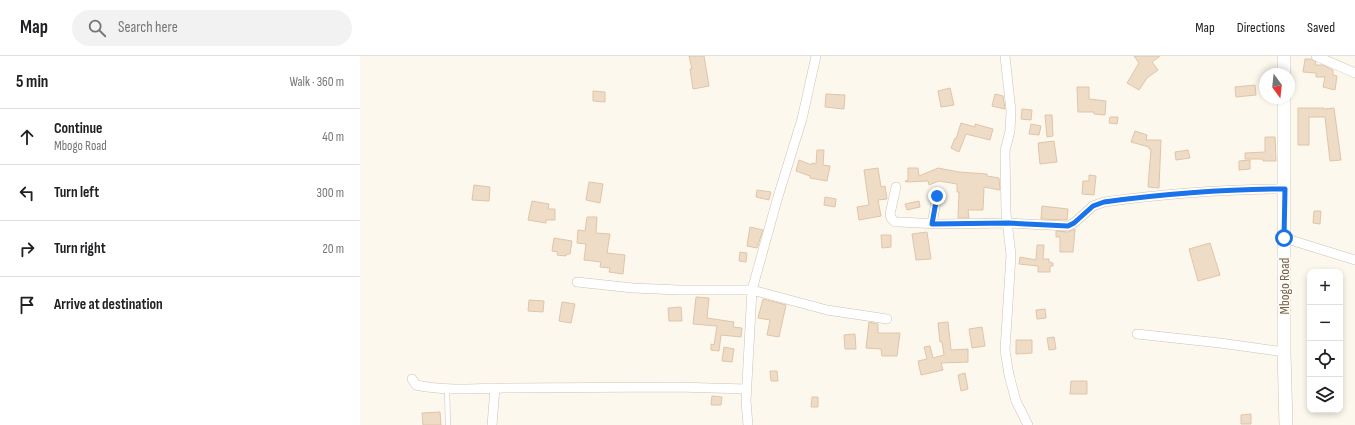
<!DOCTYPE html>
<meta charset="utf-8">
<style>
body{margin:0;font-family:"Sofia Sans Condensed",sans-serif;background:#f2f2f2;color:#202124}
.controls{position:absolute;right:12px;bottom:12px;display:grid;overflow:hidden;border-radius:8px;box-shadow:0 2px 6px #0003}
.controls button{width:36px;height:36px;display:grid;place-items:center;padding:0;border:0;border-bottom:1px solid #e0e0e0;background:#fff;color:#202124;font:20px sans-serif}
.compass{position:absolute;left:899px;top:12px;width:36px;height:36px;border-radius:50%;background:#fff;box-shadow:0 2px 6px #0003;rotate:165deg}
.stop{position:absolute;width:12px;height:12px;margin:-9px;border:3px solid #1a73e8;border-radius:50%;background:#fff}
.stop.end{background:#1a73e8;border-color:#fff;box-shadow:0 1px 4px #0008}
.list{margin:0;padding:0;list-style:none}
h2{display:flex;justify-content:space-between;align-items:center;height:52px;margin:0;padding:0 16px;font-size:17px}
h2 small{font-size:13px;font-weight:400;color:#757577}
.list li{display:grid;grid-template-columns:26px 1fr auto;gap:12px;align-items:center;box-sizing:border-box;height:56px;padding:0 16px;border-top:1px solid #e0e0e0}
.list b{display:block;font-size:15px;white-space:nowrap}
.list p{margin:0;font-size:13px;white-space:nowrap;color:#757577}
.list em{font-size:13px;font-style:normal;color:#757577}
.icon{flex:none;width:22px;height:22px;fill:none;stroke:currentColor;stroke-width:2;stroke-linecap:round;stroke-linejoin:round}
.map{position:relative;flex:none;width:995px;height:369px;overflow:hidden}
header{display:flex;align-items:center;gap:24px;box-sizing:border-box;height:56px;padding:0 20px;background:#fff;border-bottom:1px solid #e0e0e0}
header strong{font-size:19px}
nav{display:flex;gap:22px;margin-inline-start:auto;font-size:14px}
.search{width:280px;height:36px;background:#f2f2f2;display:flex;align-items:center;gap:10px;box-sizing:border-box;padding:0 14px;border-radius:22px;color:#757577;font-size:15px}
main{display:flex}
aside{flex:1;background:#fff}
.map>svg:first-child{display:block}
.building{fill:#efdcc7;stroke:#e0c5a8}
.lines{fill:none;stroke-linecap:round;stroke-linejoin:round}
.service-casing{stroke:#cec2b3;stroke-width:5.5}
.minor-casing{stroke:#cec2b3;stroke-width:10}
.secondary-casing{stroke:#d0c3b1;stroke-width:14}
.service{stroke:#fff;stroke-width:4.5}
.minor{stroke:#fff;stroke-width:9}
.secondary{stroke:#fff;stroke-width:13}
.route{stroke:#1a73e8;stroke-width:5}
.labels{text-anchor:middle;stroke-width:3.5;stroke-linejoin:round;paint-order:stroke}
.street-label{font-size:14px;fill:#766351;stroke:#fefbf4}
</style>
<header>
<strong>Map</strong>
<div class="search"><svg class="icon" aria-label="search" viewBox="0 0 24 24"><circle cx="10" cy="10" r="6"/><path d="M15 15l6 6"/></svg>Search here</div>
<nav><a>Map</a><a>Directions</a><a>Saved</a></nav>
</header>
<main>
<aside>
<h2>5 min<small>Walk · 360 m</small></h2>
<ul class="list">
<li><svg class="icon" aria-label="ahead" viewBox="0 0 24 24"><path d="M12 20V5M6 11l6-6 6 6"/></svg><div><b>Continue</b><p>Mbogo Road</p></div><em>40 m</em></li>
<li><svg class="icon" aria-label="left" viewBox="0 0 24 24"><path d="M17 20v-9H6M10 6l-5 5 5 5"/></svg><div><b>Turn left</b></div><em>300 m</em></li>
<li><svg class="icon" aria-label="right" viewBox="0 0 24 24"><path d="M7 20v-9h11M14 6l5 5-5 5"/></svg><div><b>Turn right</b></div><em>20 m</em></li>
<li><svg class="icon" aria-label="arrive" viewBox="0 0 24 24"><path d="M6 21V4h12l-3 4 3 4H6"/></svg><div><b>Arrive at destination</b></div></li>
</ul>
</aside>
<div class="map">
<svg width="995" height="369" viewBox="0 0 995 369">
<rect width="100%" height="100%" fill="#fcf8ed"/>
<!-- building -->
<path class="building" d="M 329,0 L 344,0 L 349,30 L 333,33 L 330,13 L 332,13 Z
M 774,0 L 800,0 L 792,6 L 798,14 L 787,22 L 779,34 L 767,27 L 779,7 Z
M 945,3 L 951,3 L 956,6 L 955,9 L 963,9 L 973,14 L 973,19 L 977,20 L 975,34 L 963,31 L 965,21 L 956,21 L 956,17 L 943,16 Z
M 895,29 L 896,39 L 876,41 L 875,31 Z
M 717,31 L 729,31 L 729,43 L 746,45 L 745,59 L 734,58 L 734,56 L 718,56 Z
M 590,32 L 594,49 L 581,51 L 578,35 Z
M 233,35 L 245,36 L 245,46 L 233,45 Z
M 466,38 L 485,39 L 484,53 L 465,51 Z
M 635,38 L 643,40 L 645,53 L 632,50 Z
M 938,52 L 964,52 L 964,53 L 974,52 L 981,104 L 970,105 L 965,61 L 949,61 L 949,89 L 938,89 Z
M 662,53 L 672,54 L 671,64 L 661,63 Z
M 685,59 L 692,59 L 693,80 L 687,81 Z
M 750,61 L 758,61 L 757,68 L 749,67 Z
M 601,67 L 615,71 L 615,68 L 633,73 L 630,84 L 606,78 L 599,96 L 591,92 L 595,82 L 596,83 Z
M 671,68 L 681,70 L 679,79 L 669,78 Z
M 775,75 L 787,79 L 786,84 L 801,84 L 799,132 L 788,131 L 791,93 L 789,93 L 789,91 L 771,86 Z
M 905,81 L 915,81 L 916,105 L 903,105 L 903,103 L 885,103 L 885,97 L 905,96 Z
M 694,85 L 697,106 L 680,108 L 678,87 Z
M 457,94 L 464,94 L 463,109 L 470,110 L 467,125 L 450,122 L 450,120 L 436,115 L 439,104 L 452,109 L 452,107 L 456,108 Z
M 828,94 L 830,102 L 816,104 L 815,96 Z
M 890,104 L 890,113 L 879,114 L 879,105 Z
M 518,112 L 521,131 L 525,130 L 527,143 L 518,144 L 521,160 L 499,164 L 497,151 L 509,149 L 504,114 Z
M 548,112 L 558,112 L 559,120 L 578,112 L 599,116 L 627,118 L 627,120 L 639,122 L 640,134 L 624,131 L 623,154 L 608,154 L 609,162 L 598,162 L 599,136 L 597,136 L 597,128 L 579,125 L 569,129 L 568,125 L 546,126 L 545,125 L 548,124 Z
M 729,119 L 736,120 L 734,139 L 722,138 L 723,125 L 729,125 Z
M 229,126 L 243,128 L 240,147 L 226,144 Z
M 114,129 L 130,131 L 129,145 L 112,144 Z
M 397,134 L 411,136 L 409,144 L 396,141 Z
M 465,141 L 476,143 L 475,151 L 464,149 Z
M 172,145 L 189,148 L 188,153 L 195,153 L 195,164 L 186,164 L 186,167 L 168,164 Z
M 559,145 L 560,151 L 547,154 L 545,148 Z
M 682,150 L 708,153 L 707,164 L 681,163 Z
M 954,155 L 961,155 L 960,168 L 953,167 Z
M 227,161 L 237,161 L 236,177 L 250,178 L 247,197 L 265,199 L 263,218 L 249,216 L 250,212 L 240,211 L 241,206 L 224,204 L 226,188 L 217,187 L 218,174 L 225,175 Z
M 390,171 L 403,174 L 397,192 L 387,190 Z
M 715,173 L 713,196 L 700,196 L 700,181 L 696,181 L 696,175 L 708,176 Z
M 567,176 L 571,203 L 556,204 L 552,178 Z
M 521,179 L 531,179 L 531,191 L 522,192 Z
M 194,182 L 212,185 L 210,198 L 207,198 L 206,200 L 197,199 L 198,196 L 192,195 Z
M 850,187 L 860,219 L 838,225 L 829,193 Z
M 677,189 L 684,189 L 683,203 L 689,203 L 689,206 L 693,207 L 693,210 L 690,210 L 690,216 L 678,216 L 678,210 L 659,208 L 660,201 L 676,204 Z
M 380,196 L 387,197 L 386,206 L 379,205 Z
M 336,241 L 349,242 L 347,262 L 374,266 L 373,271 L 382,272 L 381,281 L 361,279 L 359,295 L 351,294 L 351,288 L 354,289 L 357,270 L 333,268 Z
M 403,243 L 426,249 L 419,281 L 407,279 L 410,264 L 398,262 Z
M 169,244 L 184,245 L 183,256 L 168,255 Z
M 202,246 L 215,248 L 211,267 L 199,265 Z
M 321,251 L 322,265 L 309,265 L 308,252 Z
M 685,253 L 686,262 L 677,263 L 676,254 Z
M 509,266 L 518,268 L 518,277 L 540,277 L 537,300 L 522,300 L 521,293 L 506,292 Z
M 588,266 L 591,294 L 608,293 L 608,306 L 581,307 L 583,314 L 561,319 L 558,305 L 567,303 L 564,291 L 570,290 L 573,302 L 584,299 L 582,286 L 580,286 L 578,267 Z
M 622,271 L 625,290 L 612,292 L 609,273 Z
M 495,278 L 496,293 L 485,293 L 484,279 Z
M 694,281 L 696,293 L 689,294 L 687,282 Z
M 656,284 L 672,284 L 672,297 L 656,298 Z
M 364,291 L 374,293 L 372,306 L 362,305 Z
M 410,315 L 417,315 L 418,325 L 411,325 Z
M 605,317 L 608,333 L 601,335 L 598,319 Z
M 711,325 L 727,325 L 727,338 L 710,338 Z
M 352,340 L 362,341 L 361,349 L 351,349 Z
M 452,341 L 458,341 L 458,351 L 451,351 Z
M 80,356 L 81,369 L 63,369 L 62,357 Z
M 891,358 L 891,368 L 881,368 L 881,359 Z"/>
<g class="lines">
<defs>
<path id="service" d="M 87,332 L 88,369"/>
<path id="minor" d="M 645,0 L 651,55 L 650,75 L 645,95 L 646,157 L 651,199 L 645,294 L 649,319 L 656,345 L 668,369
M 956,0 L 995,17
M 536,131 L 530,158 L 531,162 L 535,166 L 539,166 L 580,168 L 648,167 L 708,170 L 714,167 L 733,150 L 744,146 C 804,138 864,133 925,133
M 572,168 L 577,140
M 924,182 L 995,204
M 217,226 L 273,232 L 319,234 L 392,234 L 467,254 L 527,263
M 777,278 L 860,287 L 924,296
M 52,323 L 56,329 C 84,335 114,333 143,332 L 316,331 L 387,333
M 132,369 L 135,332
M 388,369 L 386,345 L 392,234 L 417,144 L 442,63 L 456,0"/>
<path id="secondary" d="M 924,18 L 924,0
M 924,42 L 924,296 L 926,369"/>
</defs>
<!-- service casing -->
<use href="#service" class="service-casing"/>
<!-- minor casing -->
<use href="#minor" class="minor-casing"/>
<!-- secondary casing -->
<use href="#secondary" class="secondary-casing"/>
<!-- service -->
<use href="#service" class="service"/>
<!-- minor -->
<use href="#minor" class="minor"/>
<!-- secondary -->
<use href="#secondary" class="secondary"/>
</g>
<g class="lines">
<!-- route -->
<path class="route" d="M 577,140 L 572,168 L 648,167 L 708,170 L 714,167 L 733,150 L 744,146 C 804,138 864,133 925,133 L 924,182"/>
</g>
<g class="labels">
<!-- street labels -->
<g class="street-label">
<text transform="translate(924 230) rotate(-90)" y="5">Mbogo Road</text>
</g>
</g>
</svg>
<div class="controls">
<button>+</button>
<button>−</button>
<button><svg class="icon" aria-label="locate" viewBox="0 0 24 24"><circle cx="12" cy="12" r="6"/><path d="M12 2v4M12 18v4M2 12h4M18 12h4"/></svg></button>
<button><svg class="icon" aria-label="layers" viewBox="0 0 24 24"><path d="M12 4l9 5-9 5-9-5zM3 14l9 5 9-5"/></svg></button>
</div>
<svg class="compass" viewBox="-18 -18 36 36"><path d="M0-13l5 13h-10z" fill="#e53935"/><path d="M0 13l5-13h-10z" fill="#757577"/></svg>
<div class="stop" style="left:924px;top:182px"></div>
<div class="stop end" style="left:577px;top:140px"></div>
</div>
</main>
